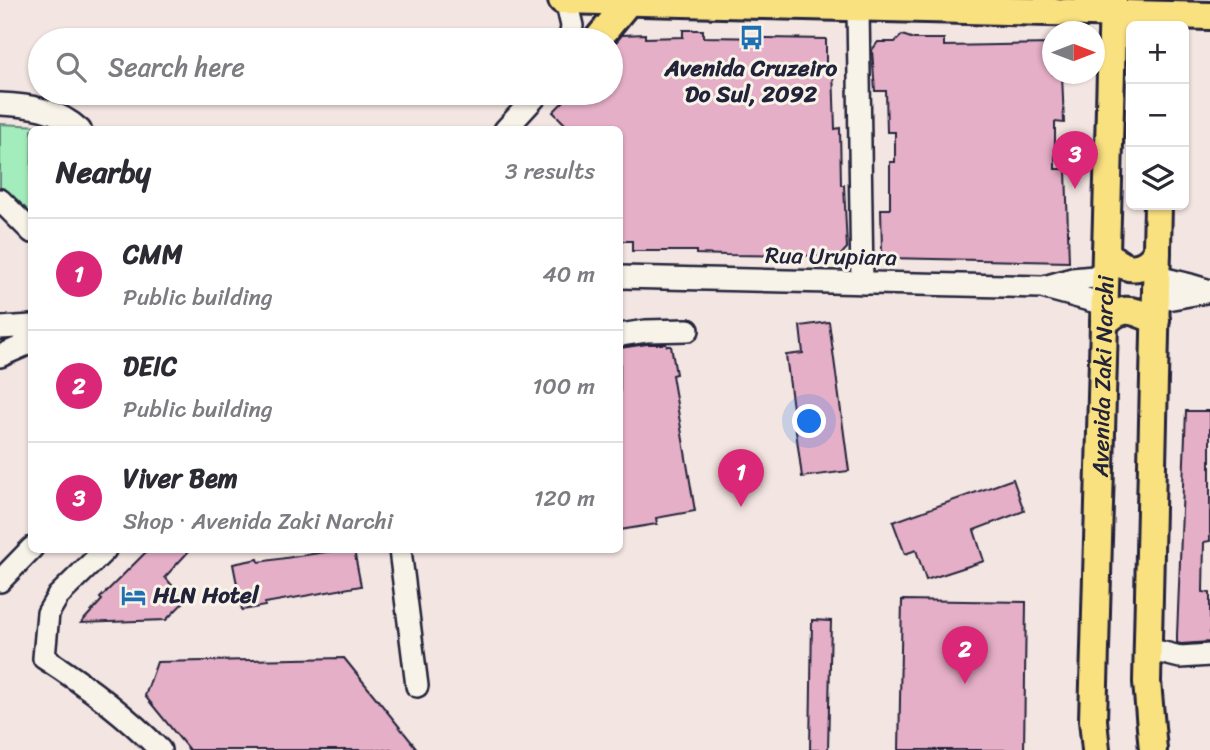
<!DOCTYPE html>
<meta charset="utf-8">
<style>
body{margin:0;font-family:Sriracha,sans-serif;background:#f7f7f7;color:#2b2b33}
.controls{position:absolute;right:21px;top:21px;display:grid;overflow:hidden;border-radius:10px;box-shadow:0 2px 5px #0004}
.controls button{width:63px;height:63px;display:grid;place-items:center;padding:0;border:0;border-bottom:2px solid #e1e1e2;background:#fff;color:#2b2b33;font:35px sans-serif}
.compass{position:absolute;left:1042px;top:21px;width:63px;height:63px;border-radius:50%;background:#fff;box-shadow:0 2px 5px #0004;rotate:90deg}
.you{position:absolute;left:810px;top:422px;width:24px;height:24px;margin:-18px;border:5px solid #fff;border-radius:50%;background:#1a73e8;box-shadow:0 0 0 10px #1a73e833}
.badge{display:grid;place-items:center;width:46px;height:46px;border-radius:50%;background:#db2777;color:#fff;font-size:23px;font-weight:700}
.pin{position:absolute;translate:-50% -58px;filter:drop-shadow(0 2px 4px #0008)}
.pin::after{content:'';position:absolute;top:37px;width:24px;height:21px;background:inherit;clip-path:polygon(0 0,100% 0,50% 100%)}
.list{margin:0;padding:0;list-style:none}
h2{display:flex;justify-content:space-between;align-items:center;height:91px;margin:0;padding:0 28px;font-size:30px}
h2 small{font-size:23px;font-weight:400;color:#7c7c81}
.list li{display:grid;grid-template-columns:46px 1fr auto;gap:21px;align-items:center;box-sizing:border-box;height:112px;padding:0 28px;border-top:2px solid #e1e1e2}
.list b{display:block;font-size:26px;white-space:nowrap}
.list p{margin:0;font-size:23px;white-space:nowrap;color:#7c7c81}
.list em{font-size:23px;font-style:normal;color:#7c7c81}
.icon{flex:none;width:38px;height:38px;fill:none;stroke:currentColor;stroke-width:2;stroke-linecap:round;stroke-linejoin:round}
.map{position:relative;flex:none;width:1210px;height:750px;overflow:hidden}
.search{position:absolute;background:#fff;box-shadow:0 2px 5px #0004;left:28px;top:28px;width:595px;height:77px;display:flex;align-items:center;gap:18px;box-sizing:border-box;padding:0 24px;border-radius:38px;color:#7c7c81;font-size:26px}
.panel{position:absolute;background:#fff;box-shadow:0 2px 5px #0004;left:28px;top:126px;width:595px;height:427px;border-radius:10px}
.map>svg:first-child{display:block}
.green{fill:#a3ecbb;stroke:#62877b;stroke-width:2}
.building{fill:#e5afc7;stroke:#22223b;stroke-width:2}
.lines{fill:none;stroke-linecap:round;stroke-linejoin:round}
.minor-casing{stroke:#22223b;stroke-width:26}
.major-casing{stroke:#22223b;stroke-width:32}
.minor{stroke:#f7f3e8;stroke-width:21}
.major{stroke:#fae180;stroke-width:26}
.labels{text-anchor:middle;stroke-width:6;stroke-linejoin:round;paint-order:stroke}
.poi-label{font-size:23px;font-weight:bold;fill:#22223b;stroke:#f7f3e8}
.street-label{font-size:23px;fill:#22223b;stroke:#f7f3e8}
</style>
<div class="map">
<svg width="1210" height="750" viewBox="0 0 1210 750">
<rect width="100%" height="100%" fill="#f3e5e1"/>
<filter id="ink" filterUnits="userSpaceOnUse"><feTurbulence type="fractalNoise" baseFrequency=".0143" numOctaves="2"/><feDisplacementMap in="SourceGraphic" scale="14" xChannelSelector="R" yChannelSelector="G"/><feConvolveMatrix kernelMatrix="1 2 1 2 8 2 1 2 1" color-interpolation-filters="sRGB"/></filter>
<g filter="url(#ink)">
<!-- green -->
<path class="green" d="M 0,124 L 41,126 L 47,129 L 32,130 L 31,224 L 0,192 Z"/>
<!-- building -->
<path class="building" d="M 683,30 L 703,30 L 703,37 L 826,39 L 826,69 L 833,69 L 835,129 L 840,128 L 841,185 L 844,185 L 847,248 L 840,256 L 726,255 L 696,254 L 696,251 L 632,251 L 632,241 L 620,241 L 620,130 L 571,130 L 553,112 L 572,93 L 611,93 L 611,48 L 622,35 L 645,34 L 645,38 L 683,37 Z
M 902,35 L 914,39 L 944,39 L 944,46 L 1053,44 L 1053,74 L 1062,74 L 1064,123 L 1055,122 L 1055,169 L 1066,169 L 1069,262 L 887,258 L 882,251 L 881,209 L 890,209 L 890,162 L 895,162 L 895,132 L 887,132 L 886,91 L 875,91 L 872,50 L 878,42 L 895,42 Z
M 829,322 L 849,471 L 802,477 L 786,355 L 803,353 L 800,326 Z
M 647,344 L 666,344 L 667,346 L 671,346 L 676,374 L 672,375 L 695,511 L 656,518 L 657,524 L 620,530 L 620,348 Z
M 1186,411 L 1210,411 L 1210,541 L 1204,542 L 1203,592 L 1210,593 L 1210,642 L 1181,644 L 1177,643 L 1177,635 Z
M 1013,479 L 1024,511 L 974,530 L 984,561 L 926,580 L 916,550 L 905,554 L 893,522 Z
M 148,550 L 190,550 L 165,577 L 185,601 L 166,620 L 81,623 L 102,600 L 100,598 Z
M 339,550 L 354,550 L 361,586 L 265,603 L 265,606 L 242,610 L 233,564 L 258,559 L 259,562 Z
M 902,600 L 1026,602 L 1024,750 L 899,750 Z
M 812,620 L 831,621 L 828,750 L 810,750 Z
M 344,658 L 418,750 L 189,750 L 145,696 L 157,662 Z"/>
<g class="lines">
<defs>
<path id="minor" d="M 566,0 L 572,26 L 570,40
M 858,8 L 862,283
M 0,104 C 29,105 58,109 80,130
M 505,130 L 539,93
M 0,200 L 32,232
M 620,277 L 1042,287 L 1104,304
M 1157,277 L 1190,285 L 1210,291
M 1044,287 L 1072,279 L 1105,276
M 1156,301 L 1206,292
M 0,328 L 32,326
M 620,335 L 646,331 L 688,330
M 0,356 L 32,342
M 105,550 L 58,596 L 48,613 L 44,658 C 86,685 125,714 160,750
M 400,550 L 417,686
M 0,581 L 32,548
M 1148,649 L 1180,657 L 1210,655"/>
<g id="major">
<path d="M 562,0 L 1210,16"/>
<path d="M 597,40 L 629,1"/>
<path d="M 1106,251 C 1115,263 1130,273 1145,264 C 1150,261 1154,256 1157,252"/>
<path d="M 1104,324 C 1123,303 1133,311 1156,320"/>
<path id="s1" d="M 1096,750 L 1093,720 L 1113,0"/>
<path d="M 1153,750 L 1147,682 L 1158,205"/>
</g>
</defs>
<!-- minor casing -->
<use href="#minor" class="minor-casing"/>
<!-- major casing -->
<use href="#major" class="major-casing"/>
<!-- minor -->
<use href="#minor" class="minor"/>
<!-- major -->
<use href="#major" class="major"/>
</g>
</g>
<!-- icons -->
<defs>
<symbol id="bus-bare" viewBox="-9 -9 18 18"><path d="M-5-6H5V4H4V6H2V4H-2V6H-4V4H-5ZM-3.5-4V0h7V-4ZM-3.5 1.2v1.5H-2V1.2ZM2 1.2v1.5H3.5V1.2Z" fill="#1f6fb2" stroke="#f7f3e8" stroke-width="2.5" paint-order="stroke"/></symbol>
<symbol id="hotel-bare" viewBox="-9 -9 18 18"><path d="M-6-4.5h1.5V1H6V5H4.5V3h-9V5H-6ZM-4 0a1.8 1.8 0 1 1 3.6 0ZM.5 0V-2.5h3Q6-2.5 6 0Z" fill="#1f6fb2" stroke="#f7f3e8" stroke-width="2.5" paint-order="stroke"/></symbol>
</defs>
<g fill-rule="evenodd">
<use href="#bus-bare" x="734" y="20" width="35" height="35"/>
<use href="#hotel-bare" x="116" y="578" width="35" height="35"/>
</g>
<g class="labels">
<!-- poi labels -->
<g class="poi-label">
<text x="751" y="76">Avenida Cruzeiro<tspan x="751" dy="26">Do Sul, 2092</tspan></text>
<text x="153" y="603" text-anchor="start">HLN Hotel</text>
</g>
<!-- street labels -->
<g class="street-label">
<text transform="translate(831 256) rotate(1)" y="8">Rua Urupiara</text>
<text dy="8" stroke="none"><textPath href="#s1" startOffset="374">Avenida Zaki Narchi</textPath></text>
</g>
</g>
</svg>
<div class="controls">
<button>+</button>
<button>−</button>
<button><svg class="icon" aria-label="layers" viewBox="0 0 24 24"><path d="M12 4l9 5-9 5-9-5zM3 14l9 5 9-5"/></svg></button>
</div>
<svg class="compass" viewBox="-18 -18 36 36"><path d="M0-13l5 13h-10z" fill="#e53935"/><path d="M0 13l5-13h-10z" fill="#7c7c81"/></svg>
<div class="you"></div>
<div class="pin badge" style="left:741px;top:507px">1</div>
<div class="pin badge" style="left:965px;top:684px">2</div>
<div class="pin badge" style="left:1075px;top:189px">3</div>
<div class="search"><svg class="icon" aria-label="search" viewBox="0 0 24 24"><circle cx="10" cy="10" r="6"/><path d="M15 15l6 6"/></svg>Search here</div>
<section class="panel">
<h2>Nearby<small>3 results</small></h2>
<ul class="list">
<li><span class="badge">1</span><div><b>CMM</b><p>Public building</p></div><em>40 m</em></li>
<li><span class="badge">2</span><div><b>DEIC</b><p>Public building</p></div><em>100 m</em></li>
<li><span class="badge">3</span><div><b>Viver Bem</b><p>Shop · Avenida Zaki Narchi</p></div><em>120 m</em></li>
</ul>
</section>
</div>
